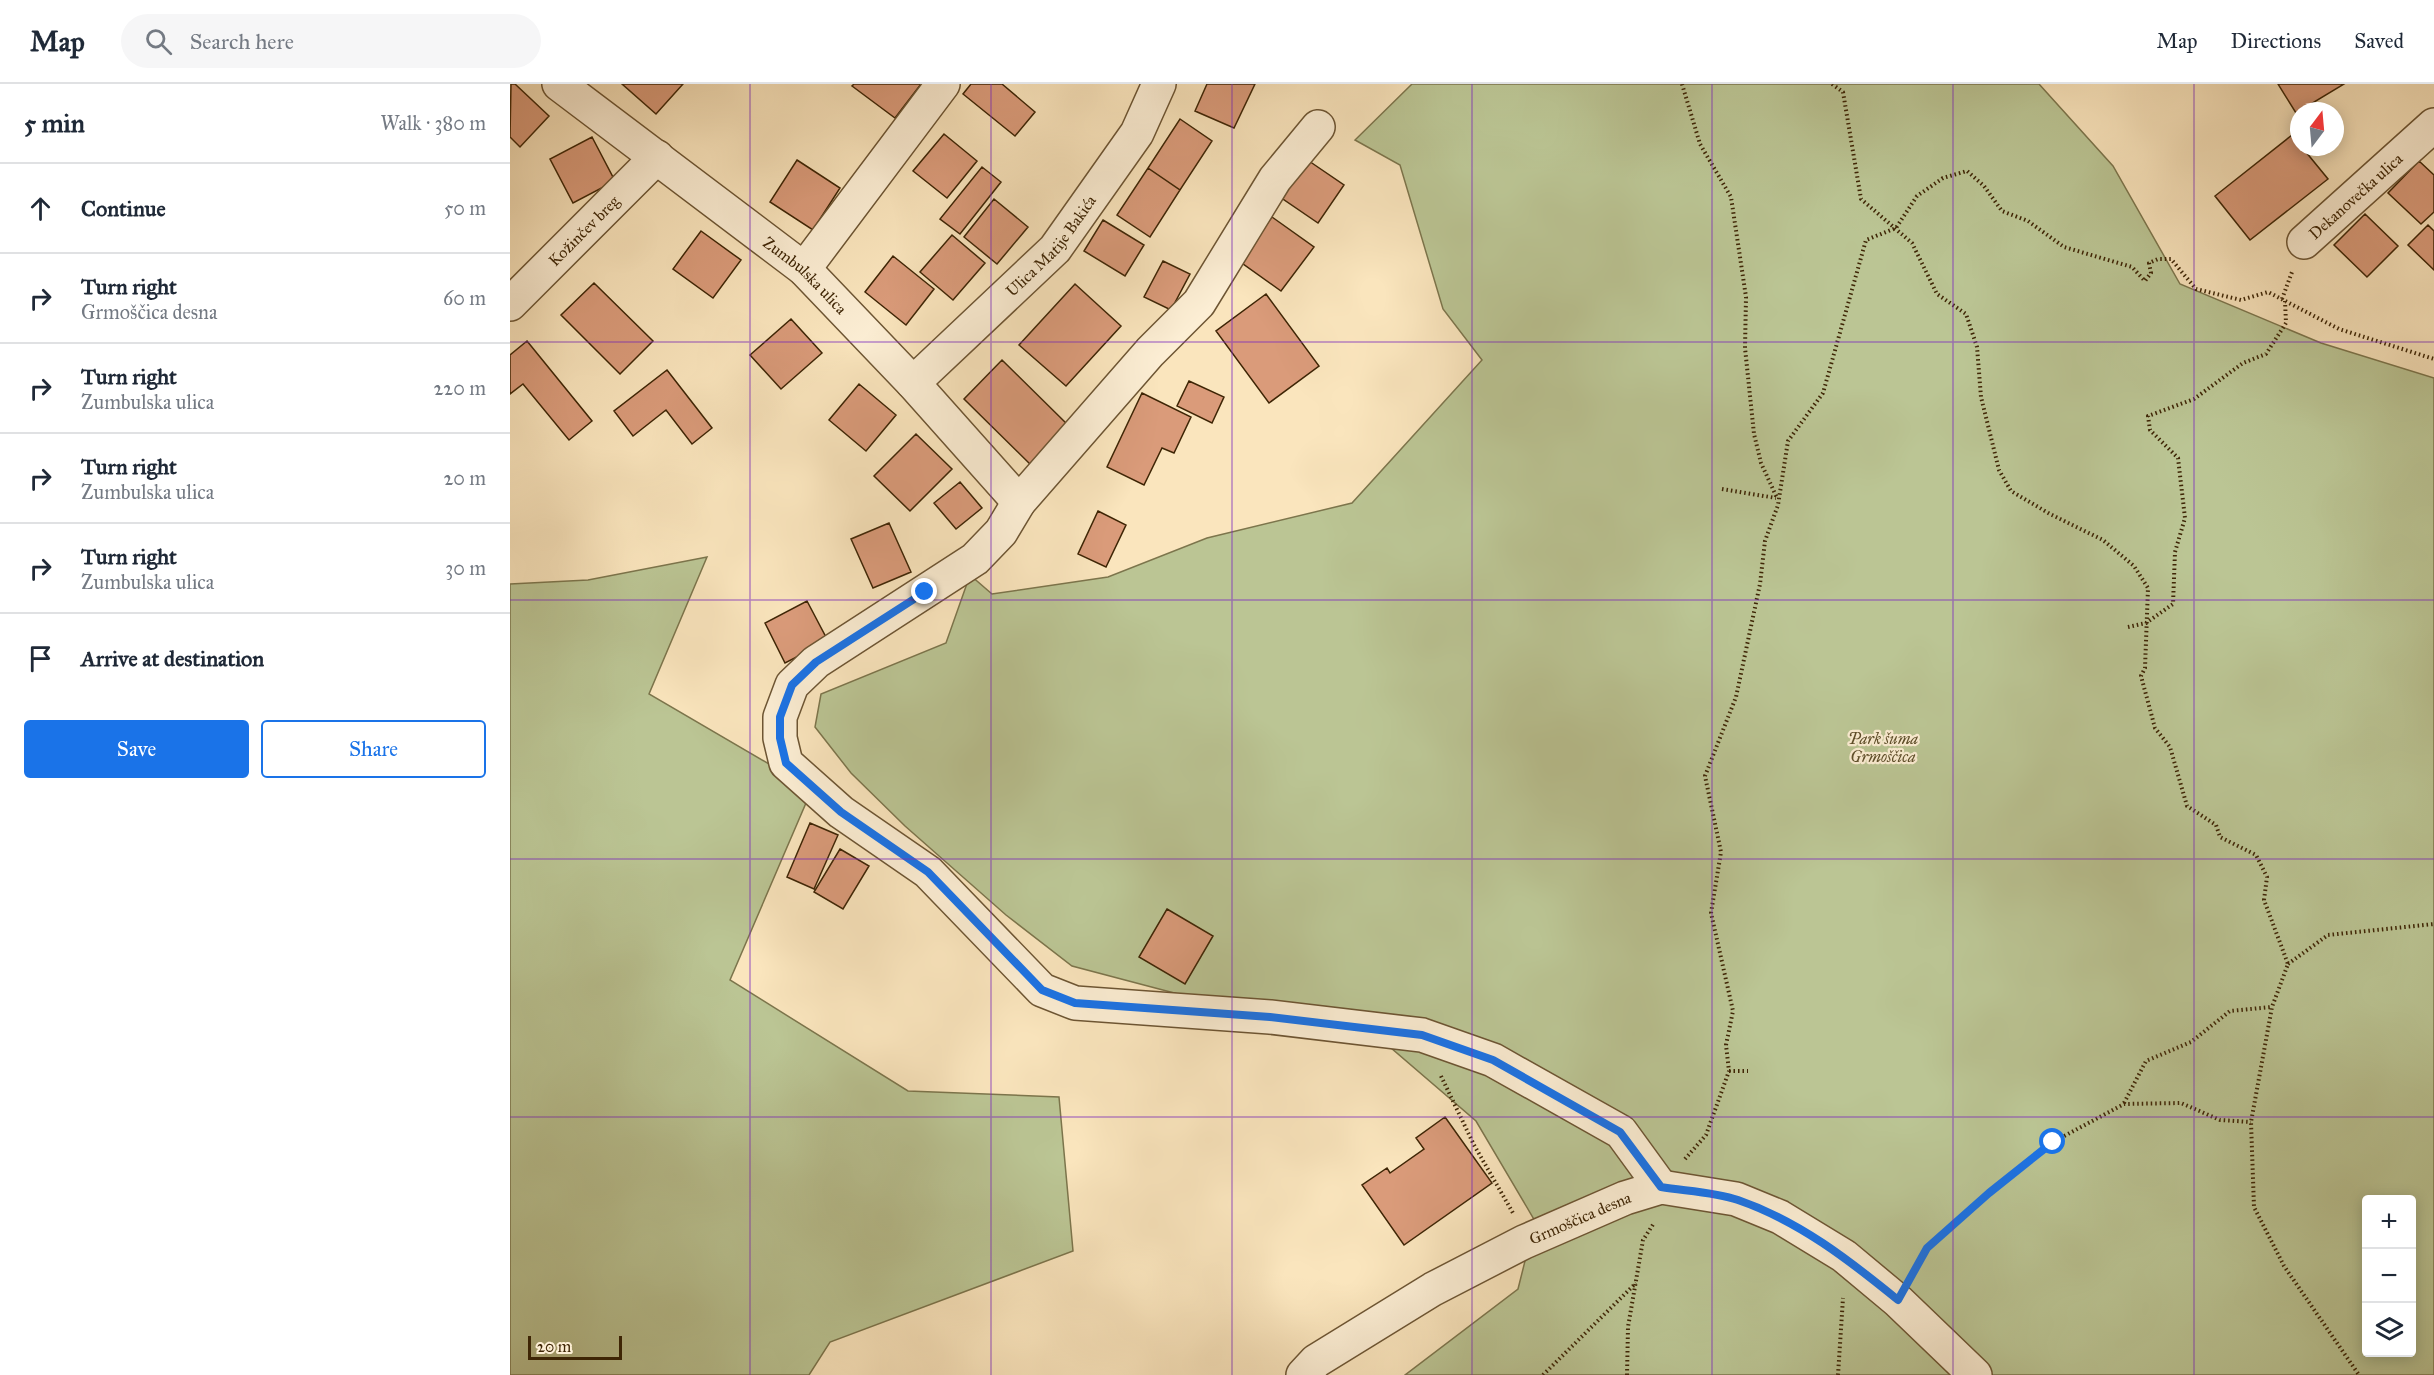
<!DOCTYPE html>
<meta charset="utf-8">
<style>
body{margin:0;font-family:"IM FELL Great Primer",serif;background:#f6f6f7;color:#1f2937}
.controls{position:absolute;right:18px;bottom:18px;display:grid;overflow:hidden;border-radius:6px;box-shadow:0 3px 15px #0003}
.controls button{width:54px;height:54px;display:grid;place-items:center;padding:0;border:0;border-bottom:2px solid #e0e1e3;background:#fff;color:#1f2937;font:30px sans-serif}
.compass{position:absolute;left:1780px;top:18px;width:54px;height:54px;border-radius:50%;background:#fff;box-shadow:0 3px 15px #0003;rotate:16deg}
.scale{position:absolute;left:18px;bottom:15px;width:94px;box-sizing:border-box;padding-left:6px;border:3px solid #3e2505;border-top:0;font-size:16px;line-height:21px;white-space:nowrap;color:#3e2505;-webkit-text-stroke:4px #fceed4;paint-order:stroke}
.stop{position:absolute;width:18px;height:18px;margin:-14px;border:4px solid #1a73e8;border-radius:50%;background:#fff}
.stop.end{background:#1a73e8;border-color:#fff;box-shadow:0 2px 6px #0008}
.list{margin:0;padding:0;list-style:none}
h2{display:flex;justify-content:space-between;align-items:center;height:78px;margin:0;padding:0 24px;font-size:26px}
h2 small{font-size:20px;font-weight:400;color:#747a83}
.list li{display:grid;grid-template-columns:39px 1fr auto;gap:18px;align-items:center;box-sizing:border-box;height:90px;padding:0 24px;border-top:2px solid #e0e1e3}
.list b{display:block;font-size:22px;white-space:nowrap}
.list p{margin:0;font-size:20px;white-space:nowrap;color:#747a83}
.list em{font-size:20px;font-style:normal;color:#747a83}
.actions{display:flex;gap:12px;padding:18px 24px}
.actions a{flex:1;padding:14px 0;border:2px solid #1a73e8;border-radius:6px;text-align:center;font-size:21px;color:#1a73e8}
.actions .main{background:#1a73e8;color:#fff}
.icon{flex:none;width:33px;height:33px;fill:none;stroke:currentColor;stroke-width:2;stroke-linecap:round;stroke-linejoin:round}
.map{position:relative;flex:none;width:1924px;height:1291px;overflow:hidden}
header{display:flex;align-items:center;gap:36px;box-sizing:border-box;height:84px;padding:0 30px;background:#fff;border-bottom:2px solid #e0e1e3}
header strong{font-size:28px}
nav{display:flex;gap:33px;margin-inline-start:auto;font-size:21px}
.search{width:420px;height:54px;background:#f6f6f7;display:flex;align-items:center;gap:15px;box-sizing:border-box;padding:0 21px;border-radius:33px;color:#747a83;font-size:22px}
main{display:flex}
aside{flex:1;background:#fff}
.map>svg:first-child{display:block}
.green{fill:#bbc594;stroke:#7c754c;stroke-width:1.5;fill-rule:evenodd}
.building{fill:#da9b7a;stroke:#3e2505;stroke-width:1.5}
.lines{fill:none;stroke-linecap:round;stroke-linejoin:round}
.minor-casing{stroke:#6d5533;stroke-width:36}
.path{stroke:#3e2505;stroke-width:4;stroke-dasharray:1.5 3;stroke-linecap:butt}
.minor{stroke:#fceed4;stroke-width:33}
.route{stroke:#1a73e8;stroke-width:8}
.grid{fill:none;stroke:#7b2cbf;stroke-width:1.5;stroke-opacity:0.55}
.labels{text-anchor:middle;stroke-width:4.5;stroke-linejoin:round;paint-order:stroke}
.street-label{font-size:16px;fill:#3e2505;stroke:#fceed4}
.park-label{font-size:16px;font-style:italic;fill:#5d4d29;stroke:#fceed4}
</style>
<header>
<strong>Map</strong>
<div class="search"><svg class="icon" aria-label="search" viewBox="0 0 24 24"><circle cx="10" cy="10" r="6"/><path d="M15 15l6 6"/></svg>Search here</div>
<nav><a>Map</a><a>Directions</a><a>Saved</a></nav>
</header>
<main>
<aside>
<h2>5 min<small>Walk · 380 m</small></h2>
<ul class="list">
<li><svg class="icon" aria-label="ahead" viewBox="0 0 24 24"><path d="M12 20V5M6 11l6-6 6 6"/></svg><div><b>Continue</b></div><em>50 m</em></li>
<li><svg class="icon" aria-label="right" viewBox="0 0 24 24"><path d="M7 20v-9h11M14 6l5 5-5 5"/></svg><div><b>Turn right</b><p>Grmoščica desna</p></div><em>60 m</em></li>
<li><svg class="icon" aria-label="right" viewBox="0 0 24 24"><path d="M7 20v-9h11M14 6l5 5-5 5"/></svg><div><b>Turn right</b><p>Zumbulska ulica</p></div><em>220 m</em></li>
<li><svg class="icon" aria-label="right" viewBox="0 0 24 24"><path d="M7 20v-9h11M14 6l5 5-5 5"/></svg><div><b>Turn right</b><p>Zumbulska ulica</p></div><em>20 m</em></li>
<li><svg class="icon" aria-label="right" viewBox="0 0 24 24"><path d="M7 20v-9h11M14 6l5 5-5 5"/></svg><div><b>Turn right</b><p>Zumbulska ulica</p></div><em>30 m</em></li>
<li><svg class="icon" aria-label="arrive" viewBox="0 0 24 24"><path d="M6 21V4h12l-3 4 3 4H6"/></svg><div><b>Arrive at destination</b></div></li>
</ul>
<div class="actions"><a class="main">Save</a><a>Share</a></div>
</aside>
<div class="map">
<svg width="1924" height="1291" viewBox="0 0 1924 1291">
<rect width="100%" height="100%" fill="#fae5bd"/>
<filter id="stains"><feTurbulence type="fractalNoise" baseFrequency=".00333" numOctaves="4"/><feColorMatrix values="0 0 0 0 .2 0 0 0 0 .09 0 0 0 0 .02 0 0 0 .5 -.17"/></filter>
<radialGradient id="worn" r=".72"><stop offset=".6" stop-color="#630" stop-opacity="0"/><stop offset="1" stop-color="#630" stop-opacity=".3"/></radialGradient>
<!-- green -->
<path class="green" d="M 902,0 L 1529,0 L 1603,82 L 1670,200 L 1811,259 L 1924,294 L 1924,1291 L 895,1291 L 1008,1205 L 1025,1137 L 966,1037 L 867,952 L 668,910 L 562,882 L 496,831 L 395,742 L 341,689 L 305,643 L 311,610 L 436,559 L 460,491 L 482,510 L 598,493 L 697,454 L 842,419 L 972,276 L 933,225 L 890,81 L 845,56 ZM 1856,1116 L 1902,1116 L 1902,1268 L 1856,1268 Z
M 197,473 L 139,610 L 302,705 L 220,896 L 398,1007 L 549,1013 L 563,1167 L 320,1258 L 299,1291 L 0,1291 L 0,500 L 78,496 Z"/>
<!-- building -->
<path class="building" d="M 1,0 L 5,0 L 39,32 L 10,63 L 0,53 Z
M 112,0 L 173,0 L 146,30 Z
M 344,0 L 411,0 L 385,34 L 342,2 Z
M 461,0 L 492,0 L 525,28 L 505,52 L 453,10 Z
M 697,0 L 745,0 L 724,44 L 685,27 Z
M 1768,0 L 1834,0 L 1786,29 Z
M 670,35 L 702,57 L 670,106 L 638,84 Z
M 434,50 L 467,77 L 437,114 L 403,87 Z
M 1782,51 L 1818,95 L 1740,156 L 1705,112 Z
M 82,53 L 105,97 L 63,119 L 40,75 Z
M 796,75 L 834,101 L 808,139 L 770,113 Z
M 287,76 L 330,104 L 303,146 L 260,118 Z
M 1909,77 L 1924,91 L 1924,128 L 1911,140 L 1878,109 Z
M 472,83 L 491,98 L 450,150 L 430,135 Z
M 638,84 L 670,106 L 640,153 L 607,131 Z
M 484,115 L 518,143 L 487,180 L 454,153 Z
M 1855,130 L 1888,162 L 1857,193 L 1824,161 Z
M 762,133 L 804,163 L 771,207 L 729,177 Z
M 593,136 L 634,161 L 615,192 L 574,167 Z
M 1918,141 L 1924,147 L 1924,186 L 1898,161 Z
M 191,147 L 231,176 L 203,214 L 163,185 Z
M 442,151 L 475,179 L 443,216 L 410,188 Z
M 383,172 L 424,205 L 396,241 L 355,208 Z
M 653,177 L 680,190 L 661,226 L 634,213 Z
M 84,199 L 143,257 L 110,290 L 51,231 Z
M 565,200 L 611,242 L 556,302 L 509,261 Z
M 756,210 L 809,282 L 759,319 L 706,247 Z
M 281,235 L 312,269 L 271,305 L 240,271 Z
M 17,257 L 82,337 L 59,356 L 13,300 L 0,310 L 0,271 Z
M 492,276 L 561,344 L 523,383 L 454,315 Z
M 157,286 L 202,344 L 182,360 L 156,326 L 123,352 L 104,327 Z
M 679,297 L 714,313 L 702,339 L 667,322 Z
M 349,300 L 386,331 L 356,367 L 319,336 Z
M 632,309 L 681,333 L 664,369 L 652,364 L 634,401 L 597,383 Z
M 406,350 L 442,385 L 400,427 L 364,392 Z
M 450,398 L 472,424 L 446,445 L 424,419 Z
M 588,427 L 616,441 L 596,483 L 568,470 Z
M 379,439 L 401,488 L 363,504 L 341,455 Z
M 297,517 L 318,557 L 275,579 L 255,539 Z
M 300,739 L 328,751 L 304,805 L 277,793 Z
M 330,765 L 359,782 L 333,825 L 304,808 Z
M 657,825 L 703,852 L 675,900 L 629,873 Z
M 935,1033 L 982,1099 L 894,1161 L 852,1101 L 877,1084 L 880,1089 L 914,1065 L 906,1054 Z"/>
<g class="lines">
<defs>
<g id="minor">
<path id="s1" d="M 49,0 L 294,185 L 403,299 L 509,418"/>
<path d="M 808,43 L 765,95 L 689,219 L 640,268 L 509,418 L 491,448 L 465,475 L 306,578 L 282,601 L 270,633 L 270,654 L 276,679 L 331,728 L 418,788 L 532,906 L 565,919 L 760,933 L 912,951 L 983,976 L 1111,1048 L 1151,1103"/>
<path id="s2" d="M 1794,158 L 1924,41"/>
<path d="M 294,185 L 433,0"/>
<path id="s3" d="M 0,220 L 147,73"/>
<path id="s4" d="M 403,299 L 545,165 L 627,49 L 649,0"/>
<path id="s5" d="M 793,1291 L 806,1277 L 923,1205 L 1014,1158 L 1115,1114 L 1151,1103 L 1226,1115 L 1270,1133 L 1334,1172 L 1388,1217 L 1465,1291"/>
</g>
</defs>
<!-- minor casing -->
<use href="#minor" class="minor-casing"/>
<!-- path -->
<path class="path" d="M 1172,0 L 1190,60 L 1221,113 L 1236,213 L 1235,264 L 1244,350 L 1251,379 L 1267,414
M 1322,0 L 1333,8 L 1351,115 L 1402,159 L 1427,210 L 1456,230 L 1467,263 L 1471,313 L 1489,386 L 1501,407 L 1540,430 L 1593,456 L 1624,482 L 1638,504 L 1635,584 L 1631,592 L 1645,644 L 1660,663 L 1677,722 L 1706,741 L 1710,753 L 1746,771 L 1757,793 L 1754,816 L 1778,880 L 1762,923 L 1741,1038 L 1744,1123 L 1774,1182 L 1849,1291
M 1772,215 L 1782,188
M 1212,405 L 1266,414
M 1618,543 L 1636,539 L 1663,520 L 1665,468 L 1675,434 L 1668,374 L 1640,346 L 1638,332 L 1684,315 L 1733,279 L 1756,270 L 1776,239 L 1775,217
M 1778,880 L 1818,851 L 1924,840
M 1219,987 L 1238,987
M 931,992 L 964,1061 L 1003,1129
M 1614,1019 L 1636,977 L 1681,958 L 1720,927 L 1761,923
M 1175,1075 L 1196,1051 L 1219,987 L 1216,961 L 1223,927 L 1201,829 L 1211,768 L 1195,692 L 1226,613 L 1250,500 L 1255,457 L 1268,421 L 1278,357 L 1313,309 L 1356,156 L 1386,144 L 1407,112 L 1433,94 L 1457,87 L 1474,102 L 1492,127 L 1518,137 L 1554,163 L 1622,183 L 1635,197 L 1641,189 L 1639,179 L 1648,175 L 1661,175 L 1686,205 L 1731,216 L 1758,208 L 1829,245 L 1924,275
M 1403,1190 L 1417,1164 L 1479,1109 L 1543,1058 L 1614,1020 L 1671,1019 L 1710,1036 L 1741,1038
M 1033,1291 L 1126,1199
M 1117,1291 L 1118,1243 L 1133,1156 L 1144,1139
M 1328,1291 L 1333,1214"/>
<!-- minor -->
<use href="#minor" class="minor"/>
</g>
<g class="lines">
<!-- route -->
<path class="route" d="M 415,508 L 306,578 L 282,601 L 270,633 L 270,654 L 276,679 L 331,728 L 418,788 L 532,906 L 565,919 L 760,933 L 912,951 L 983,976 L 1110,1048 L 1151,1103 C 1176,1107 1205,1108 1228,1116 C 1289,1137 1339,1176 1388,1216 L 1417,1164 L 1479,1109 L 1543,1058"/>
</g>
<!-- grid -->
<path class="grid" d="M 240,0 L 240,1291M 481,0 L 481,1291M 722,0 L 722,1291M 962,0 L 962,1291M 1202,0 L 1202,1291M 1443,0 L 1443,1291M 1684,0 L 1684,1291M 0,258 L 1924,258M 0,516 L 1924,516M 0,775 L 1924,775M 0,1033 L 1924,1033"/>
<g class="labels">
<!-- street labels -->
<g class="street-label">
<text dy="6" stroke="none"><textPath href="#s2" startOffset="69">Dekanovečka ulica</textPath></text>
<text dy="6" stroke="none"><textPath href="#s3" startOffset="104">Kožinčev breg</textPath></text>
<text dy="6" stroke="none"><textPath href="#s4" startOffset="195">Ulica Matije Bakića</textPath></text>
<text dy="6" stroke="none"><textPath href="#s1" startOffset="312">Zumbulska ulica</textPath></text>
<text dy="6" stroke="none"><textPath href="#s5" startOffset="320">Grmoščica desna</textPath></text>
</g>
<!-- park labels -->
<g class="park-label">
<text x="1373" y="660">Park šuma<tspan x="1373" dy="18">Grmoščica</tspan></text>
</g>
</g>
<rect width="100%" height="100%" filter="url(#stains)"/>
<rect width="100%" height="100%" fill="url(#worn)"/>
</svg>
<div class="controls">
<button>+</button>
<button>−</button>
<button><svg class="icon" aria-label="layers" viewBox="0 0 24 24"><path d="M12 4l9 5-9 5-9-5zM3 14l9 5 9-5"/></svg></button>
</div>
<svg class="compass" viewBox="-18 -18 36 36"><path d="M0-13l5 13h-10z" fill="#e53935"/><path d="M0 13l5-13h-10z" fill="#747a83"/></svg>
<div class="scale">20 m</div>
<div class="stop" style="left:1543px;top:1058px"></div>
<div class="stop end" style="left:415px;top:508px"></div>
</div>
</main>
